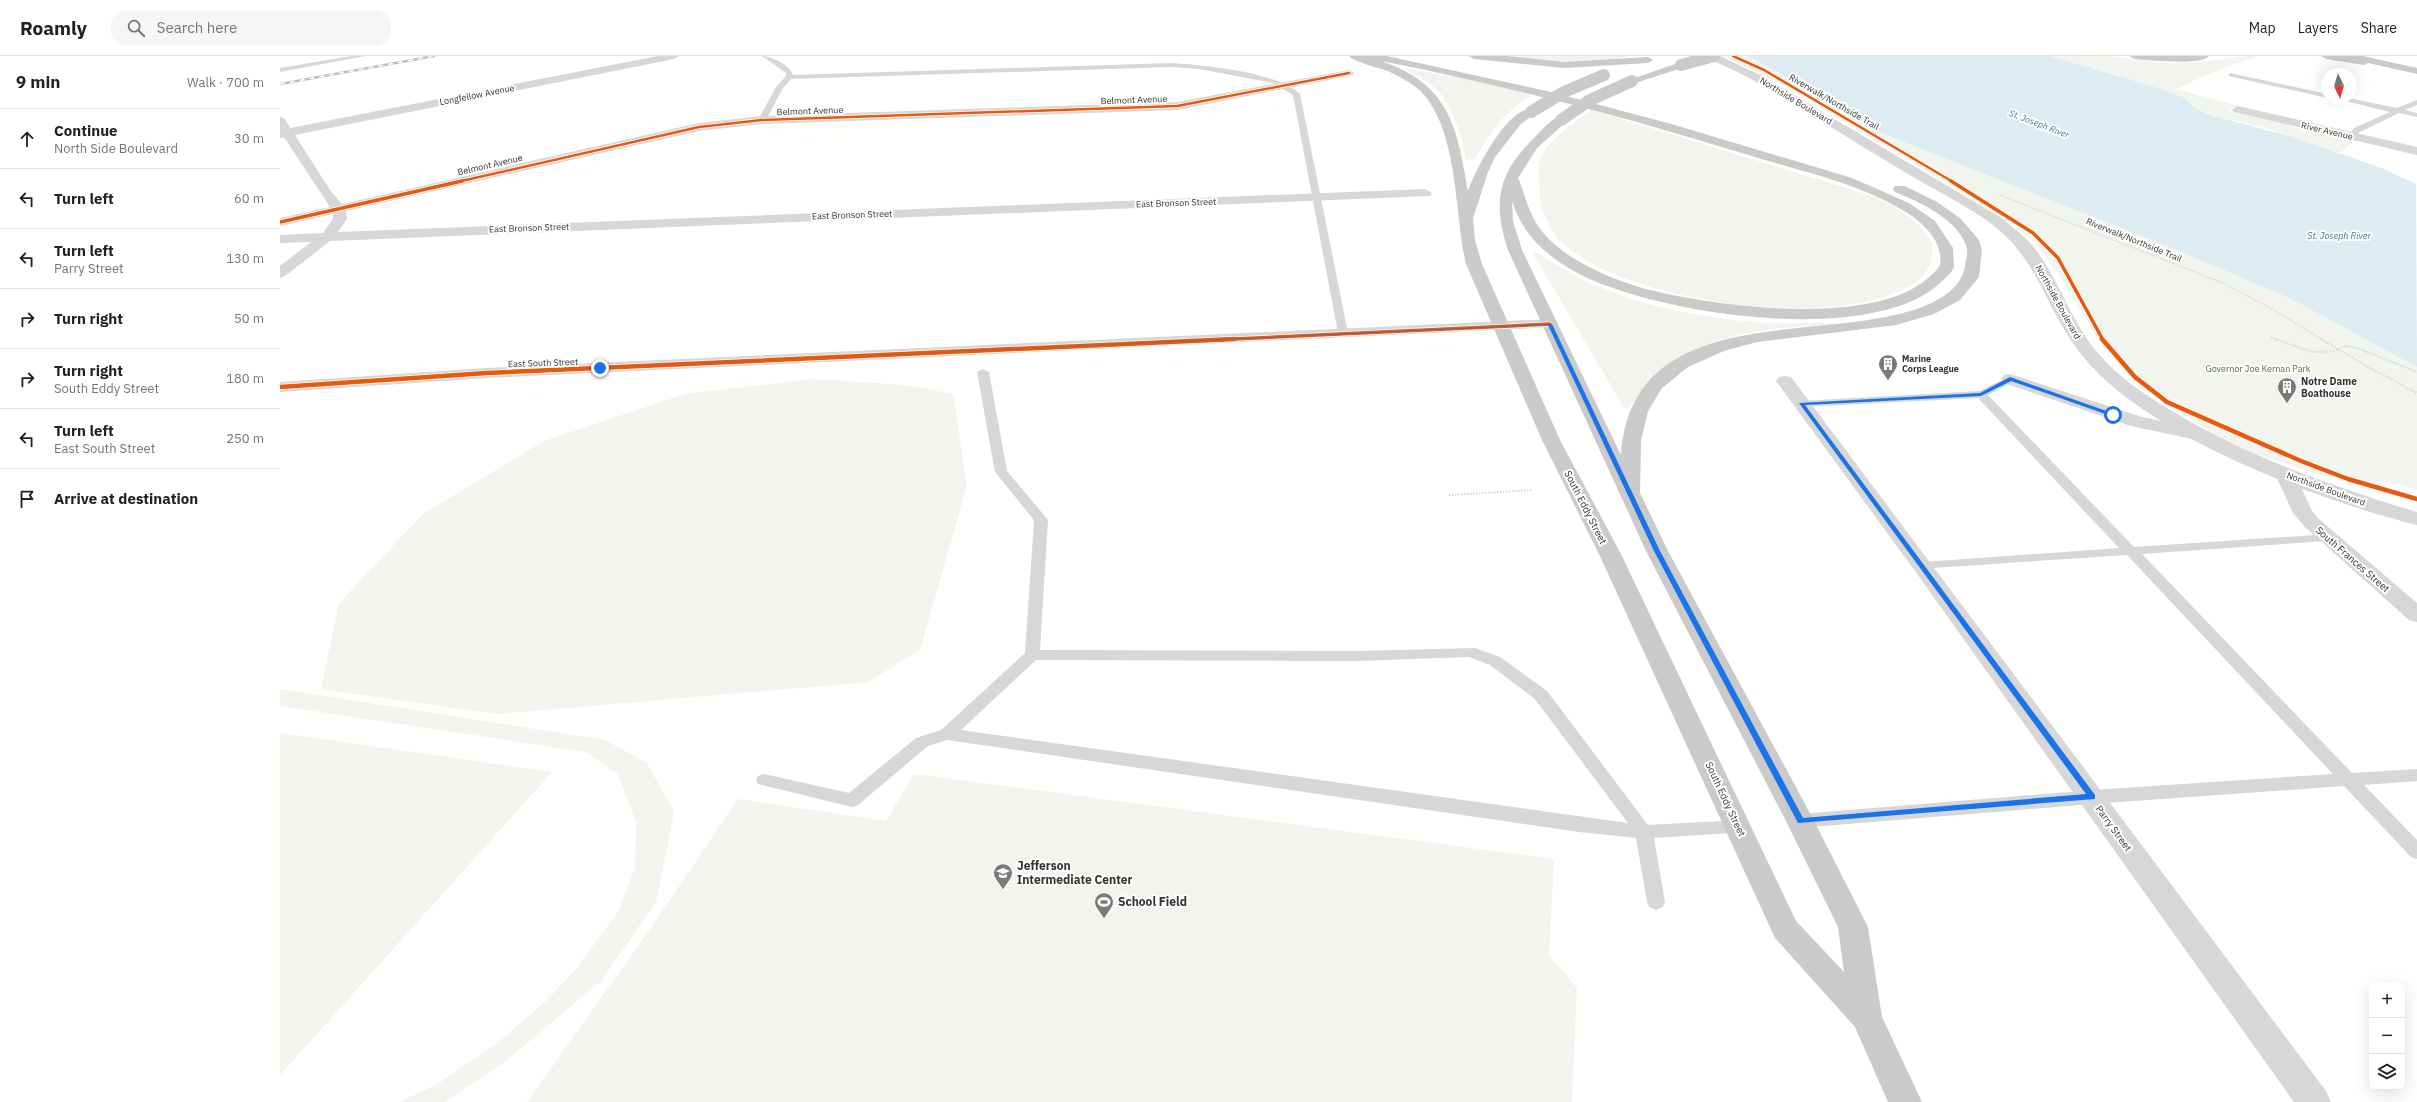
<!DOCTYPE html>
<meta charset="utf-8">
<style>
body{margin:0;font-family:"IBM Plex Sans",sans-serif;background:#f6f6f6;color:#202124}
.controls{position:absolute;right:12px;bottom:12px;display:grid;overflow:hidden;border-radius:8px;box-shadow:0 4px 16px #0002}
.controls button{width:36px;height:36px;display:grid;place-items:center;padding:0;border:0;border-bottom:1px solid #e0e0e0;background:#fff;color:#202124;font:20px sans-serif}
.compass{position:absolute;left:2041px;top:12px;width:36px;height:36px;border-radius:50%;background:#fff;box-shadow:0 4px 16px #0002;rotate:175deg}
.stop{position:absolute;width:12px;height:12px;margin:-9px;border:3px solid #1a73e8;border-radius:50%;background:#fff}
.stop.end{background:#1a73e8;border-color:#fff;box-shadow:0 1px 4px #0008}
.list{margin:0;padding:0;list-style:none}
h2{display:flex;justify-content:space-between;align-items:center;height:52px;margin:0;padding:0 16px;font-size:17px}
h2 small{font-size:13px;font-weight:400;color:#757577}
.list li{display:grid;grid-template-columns:26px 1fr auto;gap:12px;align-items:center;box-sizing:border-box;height:60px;padding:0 16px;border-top:1px solid #e0e0e0}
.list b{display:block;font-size:15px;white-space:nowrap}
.list p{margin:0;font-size:13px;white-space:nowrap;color:#757577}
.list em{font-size:13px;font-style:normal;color:#757577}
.icon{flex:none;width:22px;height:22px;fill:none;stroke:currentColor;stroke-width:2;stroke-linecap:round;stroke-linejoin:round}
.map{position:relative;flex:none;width:2137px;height:1046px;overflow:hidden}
header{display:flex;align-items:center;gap:24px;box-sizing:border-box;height:56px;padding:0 20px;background:#fff;border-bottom:1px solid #e0e0e0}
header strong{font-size:19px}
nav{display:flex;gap:22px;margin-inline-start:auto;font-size:14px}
.search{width:280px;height:36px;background:#f6f6f6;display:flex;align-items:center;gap:10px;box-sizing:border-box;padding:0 14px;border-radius:16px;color:#757577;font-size:15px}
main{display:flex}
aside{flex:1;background:#fff}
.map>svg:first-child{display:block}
.green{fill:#f1f5ed}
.water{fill:#ddebf3}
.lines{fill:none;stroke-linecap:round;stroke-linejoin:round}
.path-far1{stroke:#d6d6d6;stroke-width:1.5;stroke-dasharray:1 1;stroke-linecap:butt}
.path{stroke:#d6d6d6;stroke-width:2;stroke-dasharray:1.5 1.5;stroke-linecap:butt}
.service{fill:#d7d7d7;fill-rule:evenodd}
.minor{fill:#d7d7d7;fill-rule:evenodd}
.tertiary{fill:#d7d7d7;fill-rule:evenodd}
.primary{fill:#cacaca;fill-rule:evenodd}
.rail-casing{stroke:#bebebe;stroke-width:2.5}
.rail{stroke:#fff;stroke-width:1.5;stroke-dasharray:5;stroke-linecap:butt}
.primary-bridge{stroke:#cacaca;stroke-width:12}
.cycleway-far2-casing{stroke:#fff;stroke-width:4}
.cycleway-far1-casing{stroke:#fff;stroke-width:5}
.cycleway-casing{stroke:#fff;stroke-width:6}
.cycleway-far2{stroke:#e8590c;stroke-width:2.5}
.cycleway-far1{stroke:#e8590c;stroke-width:3.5}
.cycleway{stroke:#e8590c;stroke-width:4.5}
.route{fill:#1a73e8}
.labels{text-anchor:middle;stroke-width:4;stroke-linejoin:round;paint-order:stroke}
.far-street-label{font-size:9px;fill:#333;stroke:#fff}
.far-water-label{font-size:9px;font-style:italic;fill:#3f7597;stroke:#fff}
.far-poi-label{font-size:9px;font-weight:bold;fill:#333;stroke:#fff;text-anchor:start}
.far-park-label{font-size:9px;fill:#56703f;stroke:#fff}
.poi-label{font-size:10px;font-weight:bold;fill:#333;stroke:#fff;text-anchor:start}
.street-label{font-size:10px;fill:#333;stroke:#fff}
.near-poi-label{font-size:12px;font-weight:bold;fill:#333;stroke:#fff;text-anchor:start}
</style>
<header>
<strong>Roamly</strong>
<div class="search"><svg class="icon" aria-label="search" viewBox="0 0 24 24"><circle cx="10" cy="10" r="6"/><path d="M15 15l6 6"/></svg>Search here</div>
<nav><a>Map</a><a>Layers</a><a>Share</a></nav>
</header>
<main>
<aside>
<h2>9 min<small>Walk · 700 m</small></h2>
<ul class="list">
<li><svg class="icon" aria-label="ahead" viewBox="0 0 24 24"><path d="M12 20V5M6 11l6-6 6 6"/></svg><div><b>Continue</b><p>North Side Boulevard</p></div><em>30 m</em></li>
<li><svg class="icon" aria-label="left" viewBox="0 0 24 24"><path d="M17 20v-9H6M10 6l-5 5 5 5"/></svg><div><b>Turn left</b></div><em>60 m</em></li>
<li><svg class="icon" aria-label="left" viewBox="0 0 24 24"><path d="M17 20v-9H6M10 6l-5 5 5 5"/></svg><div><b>Turn left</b><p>Parry Street</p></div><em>130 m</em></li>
<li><svg class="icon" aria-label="right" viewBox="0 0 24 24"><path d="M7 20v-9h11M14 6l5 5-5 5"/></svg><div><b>Turn right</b></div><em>50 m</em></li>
<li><svg class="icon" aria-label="right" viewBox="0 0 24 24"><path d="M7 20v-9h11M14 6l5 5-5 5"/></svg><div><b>Turn right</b><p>South Eddy Street</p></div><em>180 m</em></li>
<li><svg class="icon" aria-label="left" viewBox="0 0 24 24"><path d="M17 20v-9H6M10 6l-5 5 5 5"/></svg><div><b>Turn left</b><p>East South Street</p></div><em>250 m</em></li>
<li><svg class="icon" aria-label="arrive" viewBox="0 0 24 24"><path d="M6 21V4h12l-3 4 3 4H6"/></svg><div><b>Arrive at destination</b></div></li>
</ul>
</aside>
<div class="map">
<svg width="2137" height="1046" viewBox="0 0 2137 1046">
<rect width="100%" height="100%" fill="#fff"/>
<!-- green -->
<path class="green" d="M 1213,0 L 1349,0 C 1304,11 1258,5 1213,0 Z
M 1442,0 L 1469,0 L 1545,43 L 1573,63 L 1616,83 L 1897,194 L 2011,242 L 2137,311 L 2137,434 L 2121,428 L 2044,420 L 1976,398 L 1939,381 L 1877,342 L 1852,322 L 1823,291 L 1779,219 L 1756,187 L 1724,162 L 1504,29 Z
M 1770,0 C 1790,0 1810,0 1829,0 C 1853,3 1877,8 1902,7 C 1928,7 1952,0 1978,0 L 1933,16 L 1896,33 L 1959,50 L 1948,54 L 2073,86 L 2060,97 L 1986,72 L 1930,59 L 1914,52 L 1905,42 L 1878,32 Z
M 1122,12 L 1204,26 L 1252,38 C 1224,57 1211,74 1195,103 L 1186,104 C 1183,84 1172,47 1156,33 C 1146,24 1134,19 1122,12 Z
M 1312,54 L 1595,141 C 1616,152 1639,163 1651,185 C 1653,188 1652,193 1652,197 C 1653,226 1612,240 1589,245 C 1508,265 1348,243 1283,188 C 1273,180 1268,167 1263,155 C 1260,145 1260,136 1259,126 C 1259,121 1258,115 1259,109 C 1263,85 1294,68 1312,54 Z
M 1253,197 L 1259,197 C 1323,245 1408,261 1486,267 C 1497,268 1550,265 1555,269 C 1499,271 1436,275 1388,308 C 1371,320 1360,337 1348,353 L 1344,352 Z
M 532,323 L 626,329 L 673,338 L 687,430 L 640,594 L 588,626 L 217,658 L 41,633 L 59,547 L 143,458 L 264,385 L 405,338 Z
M 0,633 L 325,684 L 367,707 L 394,756 L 376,846 L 321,925 L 222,1008 L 164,1046 L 119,1046 L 156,1029 L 216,988 L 265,946 L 295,914 L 338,856 L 355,812 L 356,766 L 338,718 L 306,696 L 0,650 Z
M 0,677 L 272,716 L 0,1019 Z
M 634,718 L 1274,803 L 1269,899 L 1297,932 L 1292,1046 L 247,1046 L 364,882 L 458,743 L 606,765 Z"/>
<!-- water -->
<path class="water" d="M 1469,0 L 1770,0 L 1878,32 L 1905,42 L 1914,52 L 1930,59 L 2013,81 L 2104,113 L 2136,128 L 2137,311 L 2010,242 L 1897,194 L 1616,83 L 1573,63 L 1545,43 Z"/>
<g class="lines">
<!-- path-far1 -->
<path class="path-far1" d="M 1720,139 L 1945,228 L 1994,254 L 2043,284
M 1991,281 L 1998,284"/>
<!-- path -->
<path class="path" d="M 1995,283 L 2033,296 L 2055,295 L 2065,290 L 2077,292 L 2137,316
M 2041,283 L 2088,311 L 2137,337
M 1169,439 L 1253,434"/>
<!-- service -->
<path class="service" d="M 71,0 L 86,0 L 0,16 L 0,12 Z
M 482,0 C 491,0 510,9 513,19 L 891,7 C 923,9 998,16 1020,38 L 1068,277 L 1063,280 L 1058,277 L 1013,39 L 993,27 L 919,13 L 891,11 L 511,23 L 503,32 L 486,64 L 482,66 L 478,64 L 496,31 L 506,20 L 506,17 Z
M 1950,17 L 2047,38 L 2048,42 L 1948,20 Z
M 2054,42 L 2068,42 L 2117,52 L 2137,44 L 2137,49 L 2125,54 L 2137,57 L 2137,61 L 2119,57 L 2080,76 L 2073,82 L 2069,80 L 2074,72 L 2110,56 Z
M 703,313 L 709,316 L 727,415 L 768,464 L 760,594 L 1078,595 L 1195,592 L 1220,601 L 1267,635 L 1368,769 L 1460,764 L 1466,766 L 1469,771 L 1466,776 L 1374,782 L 1385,846 L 1383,851 L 1376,854 L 1369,851 L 1367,846 L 1356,782 L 1299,776 L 667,684 L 648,690 L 578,749 L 572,751 L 478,728 L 476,724 L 478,720 L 484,718 L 569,737 L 636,682 L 661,674 L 745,597 L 754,464 L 715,416 L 697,316 ZM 1189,601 L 1210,609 L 1255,643 L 1348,767 L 681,674 L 756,604 L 1078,605 Z
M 1730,320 L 1736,323 L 1734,325 L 1708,339 L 1854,491 L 2050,478 L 2052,481 L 2045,485 L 1862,498 L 2072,717 L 2137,713 L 2137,725 L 2084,729 L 2137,784 L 2137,803 L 2131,801 L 2064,730 L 1812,748 L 1520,772 L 1514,770 L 1511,765 L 1514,760 L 1520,758 L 1812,734 L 2053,718 L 1847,499 L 1638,513 L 1636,510 L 1638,507 L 1643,506 L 1839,492 L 1698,342 L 1521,351 L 1515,348 L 1521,345 L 1699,335 Z"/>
<!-- minor -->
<path class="minor" d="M 1069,14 L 1074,17 L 1073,19 L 897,54 L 482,68 L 419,75 L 66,155 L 67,163 L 58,176 L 1145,133 L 1152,137 L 1150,140 L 50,185 L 5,220 L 0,222 L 0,210 L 31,186 L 0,187 L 0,179 L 43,177 L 53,163 L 53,158 L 0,170 L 0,162 L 50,151 L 0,75 L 0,61 L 4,62 L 50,134 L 62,148 L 419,67 L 482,60 L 897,46 Z
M 1958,50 L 2137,91 L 2137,99 L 1954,56 L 1952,54 L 1954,52 Z
M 1270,263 L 1276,265 L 1278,268 L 1276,271 L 207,322 L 0,336 L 0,326 L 207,312 Z
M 1730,318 L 1862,361 L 1924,374 L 1926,378 L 1924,382 L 1917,384 L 1851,370 L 1724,327 L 1721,323 L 1724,319 Z
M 1505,320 L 1511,321 L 2046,1035 L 2051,1046 L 2014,1046 L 1635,515 L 1499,329 L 1496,325 L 1499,321 Z
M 2006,414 L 2013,416 L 2016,420 L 2032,455 L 2039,463 L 2137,547 L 2137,566 L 2129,564 L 2025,471 L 2013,457 L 1996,420 L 1999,416 Z"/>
<!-- tertiary -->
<path class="tertiary" d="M 378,0 L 399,0 L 394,3 L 0,82 L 0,74 Z
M 1426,0 L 1440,0 L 1482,20 L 1720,161 C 1731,170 1742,178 1752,189 C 1779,222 1790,265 1818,297 C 1838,321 1865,339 1892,355 C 1968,401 2052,430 2137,456 L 2137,469 C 2037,444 1865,380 1801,298 C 1765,253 1759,202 1709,166 C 1682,147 1651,132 1623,115 C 1577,88 1533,59 1488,33 C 1475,25 1462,18 1449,12 C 1441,8 1432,6 1426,0 Z"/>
<!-- primary -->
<path class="primary" d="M 1069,0 L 1107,0 L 1271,36 L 1395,69 L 1572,122 L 1629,147 L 1655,165 L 1673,192 L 1674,211 C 1671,218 1665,222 1660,227 C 1591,292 1368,258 1292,214 C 1263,197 1242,177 1232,145 L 1233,165 L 1242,194 L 1341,399 C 1352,243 1542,289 1642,251 C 1661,244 1682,231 1685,210 C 1686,204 1688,197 1687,192 C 1679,164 1640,146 1615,136 L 1613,133 L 1615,130 L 1625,130 L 1657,146 L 1680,162 L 1699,184 L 1702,194 L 1699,221 L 1680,244 L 1654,258 L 1616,269 L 1477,286 L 1444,295 L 1408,311 L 1382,332 L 1368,355 L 1361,385 L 1360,437 L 1388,495 L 1530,757 L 1588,871 L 1602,961 L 1642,1046 L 1608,1046 L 1575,971 L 1495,882 L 1319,498 L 1262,384 L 1186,208 C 1174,157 1179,68 1137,32 C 1128,25 1118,20 1108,15 C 1099,12 1074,6 1069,0 ZM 1101,5 C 1224,29 1345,61 1465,98 C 1516,114 1572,125 1619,152 C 1639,163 1664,183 1660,209 C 1658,214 1652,218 1648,222 C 1593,271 1441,251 1374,235 C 1345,228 1315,216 1290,200 C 1269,186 1255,171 1247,147 C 1244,139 1242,130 1238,122 L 1257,92 L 1285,67 L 1287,64 L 1285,61 L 1281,60 C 1271,63 1262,74 1255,81 C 1218,117 1212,145 1228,194 L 1366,495 L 1506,765 L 1558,871 L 1564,916 L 1516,865 L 1341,498 L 1280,384 L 1202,208 L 1195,184 L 1193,162 L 1208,116 L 1215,101 L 1241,68 L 1257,56 L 1255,53 C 1229,47 1195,115 1188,135 C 1177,70 1169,28 1101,5 Z
M 1189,0 L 1226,0 L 1284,6 L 1368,1 L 1373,4 L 1368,7 L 1284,12 L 1194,3 Z
M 1849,0 L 1929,0 C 1921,10 1868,4 1854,3 Z
M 2041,0 L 2083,0 L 2137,12 L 2137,18 L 2088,7 L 2084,9 L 2046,3 Z
M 1401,6 L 1406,9 L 1405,11 L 1352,28 L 1346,25 Z"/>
<defs>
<path id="rail" d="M 0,28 L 154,0"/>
</defs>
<!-- rail casing -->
<use href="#rail" class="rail-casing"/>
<!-- rail -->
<use href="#rail" class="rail"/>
<!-- primary-bridge -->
<path class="primary-bridge" d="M 1401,9 L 1434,0
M 1251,56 L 1284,36 L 1324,19
M 1281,64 L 1310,44 L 1352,25"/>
<defs>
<path id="cycleway-far2" d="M 1453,0 L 1484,14 L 1673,126
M 177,126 L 419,71 L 482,64 L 897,50 L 1069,17"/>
<path id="cycleway-far1" d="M 1671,125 L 1753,177 L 1778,202 L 1823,284
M 0,166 L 182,125
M 933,284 L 1270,268"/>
<path id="cycleway" d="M 1822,283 L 1855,321 L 1887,346 L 2021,405 L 2068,423 L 2137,443
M 0,331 L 207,317 L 955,283"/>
</defs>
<!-- cycleway-far2 casing -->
<use href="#cycleway-far2" class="cycleway-far2-casing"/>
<!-- cycleway-far1 casing -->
<use href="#cycleway-far1" class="cycleway-far1-casing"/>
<!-- cycleway casing -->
<use href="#cycleway" class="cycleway-casing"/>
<!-- cycleway-far2 -->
<use href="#cycleway-far2" class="cycleway-far2"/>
<!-- cycleway-far1 -->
<use href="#cycleway-far1" class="cycleway-far1"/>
<!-- cycleway -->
<use href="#cycleway" class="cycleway"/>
</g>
<!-- route -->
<path class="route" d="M 1272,268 L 1380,495 L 1523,762 L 1806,738 L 1519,347 L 1700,337 L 1730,321 L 1835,358 L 1835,360 L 1831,360 L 1731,325 L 1701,340 L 1525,349 L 1815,739 L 1815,743 L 1518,767 L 1374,495 L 1268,269 L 318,312 Z"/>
<!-- icons -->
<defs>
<symbol id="building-pin" viewBox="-11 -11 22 30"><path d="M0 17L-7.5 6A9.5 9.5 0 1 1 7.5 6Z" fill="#7a7a7a" stroke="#fff"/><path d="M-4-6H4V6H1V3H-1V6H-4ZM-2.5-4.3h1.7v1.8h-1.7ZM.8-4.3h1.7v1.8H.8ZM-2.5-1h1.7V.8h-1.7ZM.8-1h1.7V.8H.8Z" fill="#fff"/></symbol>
<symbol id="school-pin" viewBox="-11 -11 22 30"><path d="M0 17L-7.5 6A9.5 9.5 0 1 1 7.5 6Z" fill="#7a7a7a" stroke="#fff"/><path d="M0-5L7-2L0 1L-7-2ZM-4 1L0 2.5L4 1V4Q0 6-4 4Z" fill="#fff"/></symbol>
<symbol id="stadium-pin" viewBox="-11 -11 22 30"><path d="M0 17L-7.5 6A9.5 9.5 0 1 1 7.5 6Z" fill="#7a7a7a" stroke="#fff"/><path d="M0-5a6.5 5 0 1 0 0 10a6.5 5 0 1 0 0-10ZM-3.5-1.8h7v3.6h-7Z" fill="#fff"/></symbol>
</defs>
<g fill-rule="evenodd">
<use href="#building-pin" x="1597" y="297" width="22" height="30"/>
<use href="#building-pin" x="1996" y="320" width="22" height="30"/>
<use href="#school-pin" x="712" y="806" width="22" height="30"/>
<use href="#stadium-pin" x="813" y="835" width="22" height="30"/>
</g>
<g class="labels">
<!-- far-street labels -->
<g class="far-street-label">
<text transform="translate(197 39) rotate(-11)" y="3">Longfellow Avenue</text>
<text transform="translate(854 44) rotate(-2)" y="3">Belmont Avenue</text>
<text transform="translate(1516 45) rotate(31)" y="3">Northside Boulevard</text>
<text transform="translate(1554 46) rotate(30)" y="3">Riverwalk/Northside Trail</text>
<text transform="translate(530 55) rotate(-2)" y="3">Belmont Avenue</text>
<text transform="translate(2047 75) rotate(13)" y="3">River Avenue</text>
<text transform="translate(210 109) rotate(-13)" y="3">Belmont Avenue</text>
<text transform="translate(896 147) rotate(-2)" y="3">East Bronson Street</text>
<text transform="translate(572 159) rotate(-2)" y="3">East Bronson Street</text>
<text transform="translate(249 172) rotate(-2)" y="3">East Bronson Street</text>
<text transform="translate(1854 184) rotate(22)" y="3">Riverwalk/Northside Trail</text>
<text transform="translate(1778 246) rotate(61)" y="3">Northside Boulevard</text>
<text transform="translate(263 307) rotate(-2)" y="3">East South Street</text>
<text transform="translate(2046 433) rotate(20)" y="3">Northside Boulevard</text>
</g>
<!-- far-water labels -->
<g class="far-water-label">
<text transform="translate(1759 68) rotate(21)" y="3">St. Joseph River</text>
<text x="2059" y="183">St. Joseph River</text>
</g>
<!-- far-poi labels -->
<g class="far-poi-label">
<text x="1622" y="306">Marine<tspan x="1622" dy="10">Corps League</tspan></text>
</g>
<!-- far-park labels -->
<g class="far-park-label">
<text x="1978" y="316">Governor Joe Kernan Park</text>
</g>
<!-- poi labels -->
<g class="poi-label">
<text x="2021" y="329">Notre Dame<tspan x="2021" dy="12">Boathouse</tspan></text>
</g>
<!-- street labels -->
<g class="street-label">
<text transform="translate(1306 451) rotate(63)" y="4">South Eddy Street</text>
<text transform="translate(2073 503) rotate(41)" y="4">South Frances Street</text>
<text transform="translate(1446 743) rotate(65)" y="4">South Eddy Street</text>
<text transform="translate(1834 772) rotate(54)" y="4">Parry Street</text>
</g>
<!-- near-poi labels -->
<g class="near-poi-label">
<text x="737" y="814">Jefferson<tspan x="737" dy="14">Intermediate Center</tspan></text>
<text x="838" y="850">School Field</text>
</g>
</g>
</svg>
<div class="controls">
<button>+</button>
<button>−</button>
<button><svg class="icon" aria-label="layers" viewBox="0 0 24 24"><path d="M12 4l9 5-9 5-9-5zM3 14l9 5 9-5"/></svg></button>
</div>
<svg class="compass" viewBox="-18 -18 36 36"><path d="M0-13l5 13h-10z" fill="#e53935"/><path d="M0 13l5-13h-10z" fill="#757577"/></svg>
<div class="stop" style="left:1833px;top:359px"></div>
<div class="stop end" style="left:320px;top:312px"></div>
</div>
</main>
